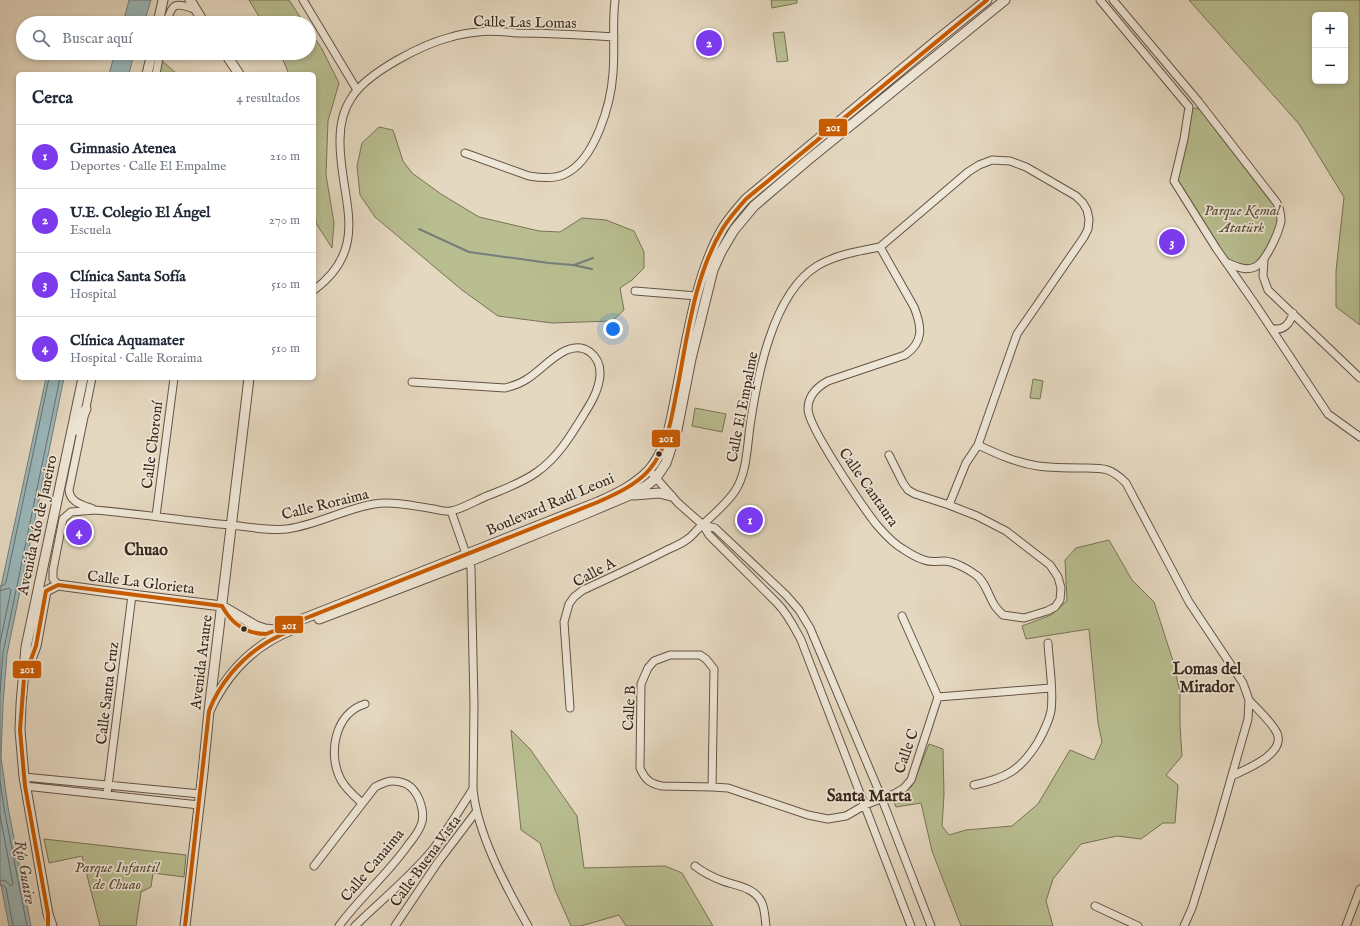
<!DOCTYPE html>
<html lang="es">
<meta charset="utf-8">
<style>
body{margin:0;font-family:"IM FELL English",serif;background:#f2f2f3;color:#1f2937}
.controls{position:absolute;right:12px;top:12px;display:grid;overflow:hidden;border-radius:6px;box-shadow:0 2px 6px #0003}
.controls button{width:36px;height:36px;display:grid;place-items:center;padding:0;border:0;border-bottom:1px solid #e0e1e3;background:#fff;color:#1f2937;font:20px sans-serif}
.you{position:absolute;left:613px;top:329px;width:14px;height:14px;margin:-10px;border:3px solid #fff;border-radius:50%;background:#1a73e8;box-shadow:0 0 0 6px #1a73e833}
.badge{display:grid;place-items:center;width:26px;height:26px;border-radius:50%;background:#7c3aed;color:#fff;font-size:13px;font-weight:700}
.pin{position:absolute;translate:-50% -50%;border:2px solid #fff;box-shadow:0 1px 4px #0006}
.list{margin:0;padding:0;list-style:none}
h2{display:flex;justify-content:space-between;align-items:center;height:52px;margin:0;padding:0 16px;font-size:17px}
h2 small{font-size:13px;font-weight:400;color:#747a83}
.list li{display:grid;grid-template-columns:26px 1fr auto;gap:12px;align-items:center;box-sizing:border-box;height:64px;padding:0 16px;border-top:1px solid #e0e1e3}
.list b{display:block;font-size:15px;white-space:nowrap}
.list p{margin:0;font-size:13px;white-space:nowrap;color:#747a83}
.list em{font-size:13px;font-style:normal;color:#747a83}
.icon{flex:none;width:22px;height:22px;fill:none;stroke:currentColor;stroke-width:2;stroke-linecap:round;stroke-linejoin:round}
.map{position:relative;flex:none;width:1360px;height:926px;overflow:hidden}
.search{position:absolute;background:#fff;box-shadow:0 2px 6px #0003;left:16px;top:16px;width:300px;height:44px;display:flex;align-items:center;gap:10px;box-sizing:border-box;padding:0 14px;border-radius:22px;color:#747a83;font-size:15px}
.panel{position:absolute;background:#fff;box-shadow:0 2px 6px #0003;left:16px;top:72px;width:300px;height:308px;border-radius:6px}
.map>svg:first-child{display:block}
.green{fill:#b8be90;stroke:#797256;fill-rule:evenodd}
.water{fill:#9ab8bc;stroke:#747e7c}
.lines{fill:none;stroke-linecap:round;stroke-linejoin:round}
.shore{stroke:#6a706c;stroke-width:1}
.stream{stroke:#747e7c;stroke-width:2}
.minor-casing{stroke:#655345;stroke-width:9}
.tertiary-casing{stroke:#655345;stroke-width:11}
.minor{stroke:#eee6d6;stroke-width:7}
.tertiary{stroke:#eee6d6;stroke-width:9}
.bus-1-casing{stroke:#eee6d6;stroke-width:7}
.bus-1{stroke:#c95b00;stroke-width:4}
.bus-dot{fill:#3a271c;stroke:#eee6d6;stroke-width:1.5}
.labels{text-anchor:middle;stroke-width:3.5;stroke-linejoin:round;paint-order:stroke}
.street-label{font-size:15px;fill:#3a271c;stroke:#eee6d6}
.park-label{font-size:15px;font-style:italic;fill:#5a4d39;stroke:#eee6d6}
.neighbourhood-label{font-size:16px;font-weight:bold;fill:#3a271c;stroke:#eee6d6}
.water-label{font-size:16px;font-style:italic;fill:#524b44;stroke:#eee6d6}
.quarter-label{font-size:17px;font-weight:bold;fill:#3a271c;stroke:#eee6d6}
.line-badge{stroke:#eee6d6;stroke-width:1.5}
.badge-label{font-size:11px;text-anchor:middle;font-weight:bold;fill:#fff}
</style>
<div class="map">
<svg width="1360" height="926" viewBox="0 0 1360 926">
<rect width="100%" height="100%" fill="#e5d8c0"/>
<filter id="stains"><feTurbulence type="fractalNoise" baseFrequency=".005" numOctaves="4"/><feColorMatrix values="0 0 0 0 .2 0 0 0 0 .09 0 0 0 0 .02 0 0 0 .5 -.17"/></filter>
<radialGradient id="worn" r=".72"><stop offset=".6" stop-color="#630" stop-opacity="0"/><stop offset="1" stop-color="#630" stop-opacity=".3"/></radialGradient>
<!-- green -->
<path class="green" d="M 249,0 L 289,0 L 304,23 L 263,23 Z
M 771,0 L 797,0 L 797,3 L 772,8 Z
M 1189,0 L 1360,0 L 1360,325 L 1336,307 L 1336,271 L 1344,197 L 1299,124 ZM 1315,15 L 1345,15 L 1345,81 L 1315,81 Z
M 309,30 L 322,49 L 339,83 L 328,121 L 326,175 L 334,223 L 332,248 L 316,223 L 314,208 L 314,74 L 289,74 L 280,53 L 309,53 Z
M 784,32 L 788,61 L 777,62 L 773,33 Z
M 161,60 L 177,74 L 158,74 Z
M 1189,107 L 1205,110 L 1277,203 L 1279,227 L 1256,266 L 1228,263 L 1174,181 Z
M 379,127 L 393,130 L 403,161 L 412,173 L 441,194 L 479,217 L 539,231 L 560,232 L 582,218 L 606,220 L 634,231 L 644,252 L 644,268 L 632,280 L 620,288 L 624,310 L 612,321 L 552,323 L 498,316 L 462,290 L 375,217 L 360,195 L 357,166 L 362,143 Z
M 1033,379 L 1043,381 L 1040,399 L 1030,398 Z
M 695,408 L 726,414 L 722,432 L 692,426 Z
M 1109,540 L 1132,580 L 1154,602 L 1173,661 L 1180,692 L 1180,725 L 1182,756 L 1166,775 L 1178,785 L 1175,823 L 1163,823 L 1141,839 L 1117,836 L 1081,844 L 1053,879 L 1046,901 L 1053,926 L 961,926 L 932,851 L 921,803 L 896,807 L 893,800 L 912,786 L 929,744 L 943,749 L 944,795 L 942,826 L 949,835 L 966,830 L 1012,826 L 1038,804 L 1070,750 L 1094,760 L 1102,742 L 1098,723 L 1089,629 L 1026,639 L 1022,626 L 1051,615 L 1067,601 L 1065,560 L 1076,548 Z
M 511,730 L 530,749 L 577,816 L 584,868 L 665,866 L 682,873 L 713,926 L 626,926 L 619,915 L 581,926 L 571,926 L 555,890 L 540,843 L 521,830 Z
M 44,839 L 186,855 L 184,877 L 153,873 L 151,887 L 141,892 L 136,926 L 100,926 L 82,856 L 49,863 Z"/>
<!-- water -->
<path class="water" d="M 129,0 L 151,0 L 144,23 L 123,23 Z
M 115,53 L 134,53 L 129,74 L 109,74 Z
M 46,378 L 64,378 L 7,654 L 3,704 L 1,757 L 8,807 L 31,926 L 9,926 L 0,880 L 0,591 Z"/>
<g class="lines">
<!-- shore -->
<path class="shore" d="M 0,586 L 4,585 L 6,582 L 49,378
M 0,591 L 9,588 L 11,590 L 0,643
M 0,693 L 3,653 L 60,378
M 0,781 L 4,808 L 27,926
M 0,815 L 13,884 L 11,886 L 6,881 L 0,880
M 0,885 L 4,886 L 6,888 L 13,926"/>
<!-- stream -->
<path class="stream" d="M 419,229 L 469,252 L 549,263 L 573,265 L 592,269
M 574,265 L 593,258"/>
<defs>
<path id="minor" d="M 303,0 L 357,90
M 1100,0 L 1189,107 L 1184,139 L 1174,181 L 1216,248 L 1255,304 L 1328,414 L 1360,437
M 1113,0 L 1198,101 L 1277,203 C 1280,209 1281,215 1281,221 C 1279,232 1266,262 1255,267 C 1246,271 1237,267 1228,263
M 167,23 C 171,3 176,2 194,9
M 156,74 L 160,53
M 465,153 L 529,176 C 541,178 555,179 565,174 C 595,160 611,104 613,73 C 615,49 612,24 615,0
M 880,247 L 914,307 C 922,327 924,342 905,355 L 828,381 C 817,387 808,396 808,409 C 808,427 863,507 876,524 C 884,533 892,543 903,549 C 909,553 918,558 924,560 C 932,563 938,561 945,561 C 955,562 968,569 976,575 C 985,581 989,597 995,606 C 997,609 1000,612 1003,615 L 1024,618 L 1047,611 L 1055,607 L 1060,600 L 1061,588 L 1058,577 L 1050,565 L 1006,531 L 977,516 L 949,505 L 915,494 L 908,490 L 903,483 L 889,455
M 1264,259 L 1263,276 L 1268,290 L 1360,378
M 314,290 C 373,246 339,198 340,140 C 340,124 343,110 352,97 C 368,72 423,44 451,37 C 460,34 469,33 478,32 C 490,30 504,32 517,33 C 549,33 582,35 614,37
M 635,291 L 697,296
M 1271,328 C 1283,332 1290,324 1293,313
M 92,378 L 69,490 C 70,503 83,505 93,509
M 649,470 L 678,503 L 703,525 L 709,535 L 777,603 C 788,614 794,627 801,640 L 911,926
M 949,505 L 966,463 L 978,445
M 451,511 L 471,568 L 474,704 L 473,789 C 477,833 506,887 528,926
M 156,516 L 174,378
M 703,525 L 715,528 L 786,595 L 799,610 L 810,628 L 878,789 L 931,926
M 58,585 L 53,579 L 53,570 L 63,519 L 71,512 L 95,510 C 141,514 186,521 231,525 C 249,527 269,531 287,529 C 317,525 344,509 374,504 C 393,501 415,506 434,509 C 439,510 446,512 451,511 C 460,510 477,500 487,496 C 504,489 522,483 537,472 C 560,456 574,430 589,406 C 598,391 608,366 590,352 C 568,336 544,369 527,379 C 520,384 513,386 505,388 L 412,382
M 902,616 L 938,697
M 670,655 L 700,655 L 706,659 L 714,669 L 712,787 L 662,786 C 651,784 645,780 640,768 L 641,684 L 648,668 L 654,661 Z
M 570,708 L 564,622 L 569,604 L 574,597 L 583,590 C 611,577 638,565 665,551 C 673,547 682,544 689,538 C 692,536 695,532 697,530 C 710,517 725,506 735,491 C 747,473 747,447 750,426 C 757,378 772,294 817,266 C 835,255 859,251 880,247 L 968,172 L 979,165 L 992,160 L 1010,161 L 1026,167 L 1076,196 L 1083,203 L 1087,210 L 1089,219 L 1088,229 L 1084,237 L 1017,334 L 978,445 C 997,454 1017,463 1038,466 C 1053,468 1067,468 1082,468 C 1103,468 1110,467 1126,483 L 1189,602 L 1243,683 L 1249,700 L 1248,719 L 1218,824 L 1192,908 L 1184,926
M 1232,776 C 1246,769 1286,754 1277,733 C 1271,721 1258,710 1249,700
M 24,777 L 200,794
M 974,785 C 1006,778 1020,771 1038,742 C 1043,733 1049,721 1051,711 C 1054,692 1049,663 1048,643
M 25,786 L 199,805
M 712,787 L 728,788 L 808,815 L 828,819 L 846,816 L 865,805 L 894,794 L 904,788 L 911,780 L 938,697 L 1051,688
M 107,794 L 132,595
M 362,803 C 354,796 346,789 341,780 C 327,754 335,713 365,704
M 314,866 L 375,787 C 387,781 392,779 404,783 C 410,785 414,790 417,795 C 421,802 424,813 422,822 C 420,830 413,839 408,845 C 388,874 360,897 339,926
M 695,866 C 704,873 712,877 723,881 C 737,886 753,887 761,901 C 765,908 765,918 766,926
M 1095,906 L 1138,926
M 355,926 C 381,900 411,877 434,848 C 448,829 460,809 473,789
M 395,926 L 438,862 L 476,812
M 1346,926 L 1360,889"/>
<path id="tertiary" d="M 190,0 L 204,23
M 158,23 L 163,0
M 225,53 L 239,74
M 147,74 L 152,53
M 76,430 L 86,409
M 634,495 L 659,493 L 671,496
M 319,619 L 468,562 L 585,514 L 630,495 L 646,486 L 656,478 L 666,463 L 677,430 L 691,359 L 713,270 L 721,252 L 734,230 L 754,206 L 808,160 L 1005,0
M 24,678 L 36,646 L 46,591 L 58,585 L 132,595 L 222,606 L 256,626 L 265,629 L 275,630 L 598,502 C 616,494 635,485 649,470 C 669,447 672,414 678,385 C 688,335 697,272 723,228 C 730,217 738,208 746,199 L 937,40 L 987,0
M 209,711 C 226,674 252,646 291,630
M 52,926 L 48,914 L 24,777 L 20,730 L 21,704 L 26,647 L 83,378
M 185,926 L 203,772 L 209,711 L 249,378"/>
</defs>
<!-- minor casing -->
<use href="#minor" class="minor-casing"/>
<!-- tertiary casing -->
<use href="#tertiary" class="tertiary-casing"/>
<!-- minor -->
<use href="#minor" class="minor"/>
<!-- tertiary -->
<use href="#tertiary" class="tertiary"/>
<defs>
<path id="bus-1" d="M 48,926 L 48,914 L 25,786 L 20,730 L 24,678 L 36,646 L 46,591 L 58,585 L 222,606 C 231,623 246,634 266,634 L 598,502 C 616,494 636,485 649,470 C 669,447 672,413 678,385 C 688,332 695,274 723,228 C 730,217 738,208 746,199 L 987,0
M 185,926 L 209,711 C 219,684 241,658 266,643 C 272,639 279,636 285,633"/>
</defs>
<!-- bus-1 casing -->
<use href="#bus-1" class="bus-1-casing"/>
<!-- bus-1 -->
<use href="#bus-1" class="bus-1"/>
</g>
<!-- markers -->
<g class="bus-dot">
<circle cx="659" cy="454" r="3.5"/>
<circle cx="244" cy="629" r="3.5"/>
</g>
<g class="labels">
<!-- street labels -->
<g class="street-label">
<text transform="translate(525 22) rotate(1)" y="5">Calle Las Lomas</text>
<text transform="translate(742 407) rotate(-79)" y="5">Calle El Empalme</text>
<text transform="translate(152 445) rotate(-83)" y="5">Calle Choroní</text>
<text transform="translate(869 487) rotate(55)" y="5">Calle Cantaura</text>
<text transform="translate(325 504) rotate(-14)" y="5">Calle Roraima</text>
<text transform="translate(550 504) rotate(-23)" y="5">Boulevard Raúl Leoni</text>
<text transform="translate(37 525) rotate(-78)" y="5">Avenida Río de Janeiro</text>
<text transform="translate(594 572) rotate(-28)" y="5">Calle A</text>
<text transform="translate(141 582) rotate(7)" y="5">Calle La Glorieta</text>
<text transform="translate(201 662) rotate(-83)" y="5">Avenida Araure</text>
<text transform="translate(107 693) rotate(-83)" y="5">Calle Santa Cruz</text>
<text transform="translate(629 708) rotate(-87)" y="5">Calle B</text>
<text transform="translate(906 751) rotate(-71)" y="5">Calle C</text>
<text transform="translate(425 861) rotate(-54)" y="5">Calle Buena Vista</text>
<text transform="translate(372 865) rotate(-50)" y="5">Calle Canaima</text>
</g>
<!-- park labels -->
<g class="park-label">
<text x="1242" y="215">Parque Kemal<tspan x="1242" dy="17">Atatürk</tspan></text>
<text x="117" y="872">Parque Infantil<tspan x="117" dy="17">de Chuao</tspan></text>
</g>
<!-- neighbourhood labels -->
<g class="neighbourhood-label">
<text x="146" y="555">Chuao</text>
<text x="1207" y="674">Lomas del<tspan x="1207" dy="18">Mirador</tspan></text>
</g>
<!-- water labels -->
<g class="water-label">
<text transform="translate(26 872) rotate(80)" y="6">Río Guaire</text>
</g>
<!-- quarter labels -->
<g class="quarter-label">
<text x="869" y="801">Santa Marta</text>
</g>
</g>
<g class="line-badge">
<rect x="818" y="118" width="30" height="19" rx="4" fill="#c95b00"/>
<rect x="651" y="429" width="30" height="19" rx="4" fill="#c95b00"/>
<rect x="274" y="615" width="30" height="19" rx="4" fill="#c95b00"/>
<rect x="12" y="660" width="30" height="19" rx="4" fill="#c95b00"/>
</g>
<g class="badge-label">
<text x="833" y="131">201</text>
<text x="666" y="442">201</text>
<text x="289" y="629">201</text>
<text x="27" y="673">201</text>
</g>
<rect width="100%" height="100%" filter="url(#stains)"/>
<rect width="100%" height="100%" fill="url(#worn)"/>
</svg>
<div class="controls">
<button>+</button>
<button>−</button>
</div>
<div class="you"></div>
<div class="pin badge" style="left:750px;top:520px">1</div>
<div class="pin badge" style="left:709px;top:43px">2</div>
<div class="pin badge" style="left:1172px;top:242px">3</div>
<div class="pin badge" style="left:79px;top:532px">4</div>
<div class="search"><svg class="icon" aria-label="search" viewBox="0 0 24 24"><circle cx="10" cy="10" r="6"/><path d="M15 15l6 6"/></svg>Buscar aquí</div>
<section class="panel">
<h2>Cerca<small>4 resultados</small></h2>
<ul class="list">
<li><span class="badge">1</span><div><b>Gimnasio Atenea</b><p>Deportes · Calle El Empalme</p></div><em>210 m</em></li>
<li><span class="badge">2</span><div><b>U.E. Colegio El Ángel</b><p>Escuela</p></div><em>270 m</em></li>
<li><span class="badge">3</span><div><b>Clínica Santa Sofía</b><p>Hospital</p></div><em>510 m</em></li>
<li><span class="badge">4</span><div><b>Clínica Aquamater</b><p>Hospital · Calle Roraima</p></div><em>510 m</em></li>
</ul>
</section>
</div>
